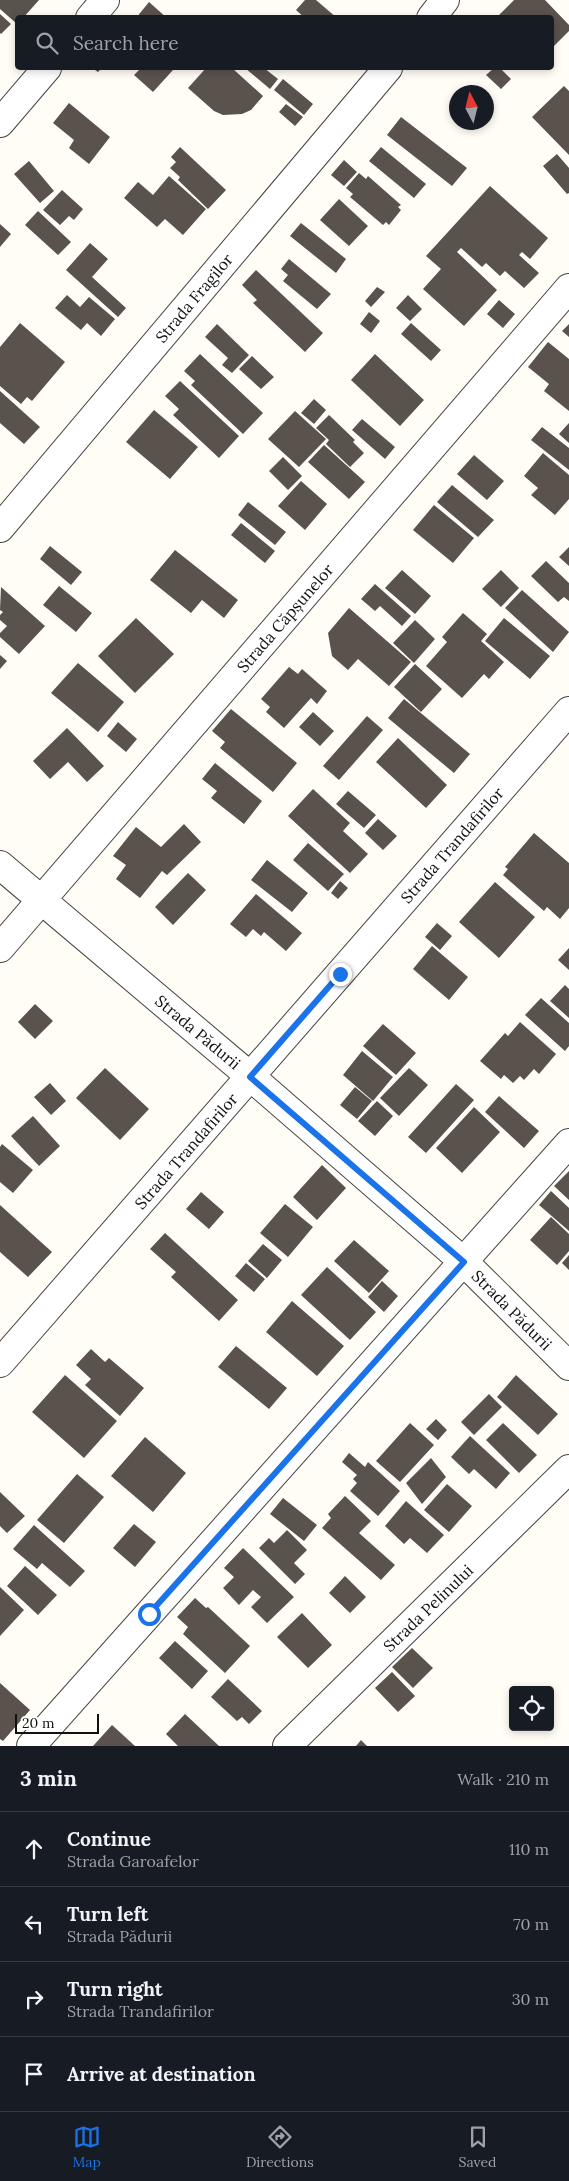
<!DOCTYPE html>
<meta charset="utf-8">
<style>
body{margin:0;font-family:Lora,serif;background:#20242c;color:#f1f3f6}
.controls{position:absolute;right:15px;bottom:15px;display:grid;overflow:hidden;border-radius:5px;box-shadow:0 2px 8px #0003}
.controls button{width:45px;height:45px;display:grid;place-items:center;padding:0;border:0;border-bottom:1px solid #363941;background:#171b24;color:#f1f3f6;font:25px sans-serif}
.compass{position:absolute;left:449px;top:85px;width:45px;height:45px;border-radius:50%;background:#171b24;box-shadow:0 2px 8px #0003;rotate:353deg}
.scale{position:absolute;left:15px;bottom:12px;width:84px;box-sizing:border-box;padding-left:5px;border:2px solid #111;border-top:0;font-size:14px;line-height:18px;white-space:nowrap;color:#111;-webkit-text-stroke:4px #fff;paint-order:stroke}
.stop{position:absolute;width:15px;height:15px;margin:-11px;border:4px solid #1a73e8;border-radius:50%;background:#fff}
.stop.end{background:#1a73e8;border-color:#fff;box-shadow:0 1px 5px #0008}
.list{margin:0;padding:0;list-style:none}
h2{display:flex;justify-content:space-between;align-items:center;height:65px;margin:0;padding:0 20px;font-size:21px}
h2 small{font-size:16px;font-weight:400;color:#9ea1a6}
.list li{display:grid;grid-template-columns:32px 1fr auto;gap:15px;align-items:center;box-sizing:border-box;height:75px;padding:0 20px;border-top:1px solid #363941}
.list b{display:block;font-size:19px;white-space:nowrap}
.list p{margin:0;font-size:16px;white-space:nowrap;color:#9ea1a6}
.list em{font-size:16px;font-style:normal;color:#9ea1a6}
.icon{flex:none;width:28px;height:28px;fill:none;stroke:currentColor;stroke-width:2;stroke-linecap:round;stroke-linejoin:round}
.map{position:relative;flex:none;width:569px;height:1746px;overflow:hidden}
.search{position:absolute;background:#171b24;box-shadow:0 2px 8px #0003;left:15px;right:15px;top:15px;height:55px;display:flex;align-items:center;gap:12px;box-sizing:border-box;padding:0 18px;border-radius:5px;color:#9ea1a6;font-size:19px}
.sheet{height:365px;background:#171b24}
nav{display:flex;justify-content:space-around;align-items:center;box-sizing:border-box;height:70px;border-top:1px solid #363941;background:#171b24;font-size:14px;color:#9ea1a6}
nav a{display:grid;justify-items:center;gap:2px}
nav .on{color:#1a73e8}
.map>svg:first-child{display:block}
.building{fill:#5a524d}
.lines{fill:none;stroke-linecap:round;stroke-linejoin:round}
.minor-casing{stroke:#444;stroke-width:30}
.minor{stroke:#fff;stroke-width:28}
.route{stroke:#1a73e8;stroke-width:6}
.labels{text-anchor:middle;stroke-width:5;stroke-linejoin:round;paint-order:stroke}
.street-label{font-size:16px;fill:#111;stroke:#fff}
</style>
<div class="map">
<svg width="569" height="1746" viewBox="0 0 569 1746">
<rect width="100%" height="100%" fill="#fffdf5"/>
<!-- building -->
<path class="building" d="M 0,0 L 39,0 L 23,18 L 18,18 L 17,24 L 0,9 Z
M 305,0 L 316,0 L 337,18 L 305,18 L 296,10 Z
M 514,0 L 545,0 L 569,25 L 569,31 L 552,48 L 552,18 L 496,18 Z
M 149,2 L 167,18 L 136,18 Z
M 0,14 L 11,24 L 1,34 L 0,33 Z
M 92,68 L 102,68 L 98,72 Z
M 141,68 L 169,68 L 173,70 L 153,92 L 134,75 Z
M 206,68 L 232,68 L 263,96 L 251,110 L 242,114 L 223,115 L 214,111 L 188,88 Z
M 245,68 L 264,68 L 278,79 L 270,89 Z
M 494,68 L 500,68 L 511,79 L 501,89 L 486,75 Z
M 283,79 L 313,104 L 304,115 L 274,90 Z
M 564,86 L 569,91 L 569,155 L 532,117 Z
M 69,103 L 110,137 L 89,164 L 69,148 L 74,140 L 53,123 Z
M 286,104 L 303,117 L 295,126 L 279,112 Z
M 401,117 L 467,168 L 452,186 L 387,135 Z
M 180,147 L 226,190 L 208,209 L 178,180 L 180,177 L 170,168 L 176,162 L 171,157 Z
M 381,147 L 426,184 L 414,198 L 369,161 Z
M 557,154 L 569,168 L 569,193 L 567,194 L 543,166 Z
M 344,160 L 357,172 L 344,186 L 331,175 Z
M 29,161 L 54,191 L 40,203 L 14,174 Z
M 359,173 L 366,179 L 368,176 L 401,205 L 398,207 L 401,210 L 389,225 L 386,222 L 383,225 L 350,197 L 353,194 L 346,188 Z
M 169,176 L 206,209 L 183,235 L 165,219 L 157,227 L 124,198 L 138,182 L 153,195 Z
M 490,186 L 548,238 L 530,259 L 522,252 L 519,255 L 539,273 L 524,288 L 505,271 L 500,276 L 486,263 L 482,267 L 461,248 L 457,252 L 497,290 L 464,326 L 423,289 L 441,269 L 426,256 Z
M 62,190 L 83,209 L 74,220 L 69,216 L 60,225 L 43,210 Z
M 339,199 L 368,226 L 349,246 L 320,220 Z
M 38,211 L 71,242 L 58,255 L 25,225 Z
M 301,223 L 346,259 L 336,273 L 290,236 Z
M 0,224 L 11,234 L 0,247 Z
M 90,243 L 108,259 L 92,277 L 126,308 L 118,317 L 66,270 Z
M 289,259 L 331,294 L 317,309 L 283,281 L 288,275 L 281,269 Z
M 256,270 L 323,333 L 305,352 L 253,303 L 257,300 L 242,285 Z
M 377,287 L 385,292 L 371,307 L 365,301 Z
M 67,295 L 80,307 L 89,297 L 115,319 L 101,336 L 87,323 L 81,330 L 55,308 Z
M 408,295 L 422,309 L 410,321 L 396,308 Z
M 499,300 L 515,314 L 503,328 L 487,314 Z
M 369,312 L 380,321 L 371,333 L 360,324 Z
M 20,323 L 65,362 L 32,401 L 27,397 L 21,404 L 0,386 L 0,347 Z
M 411,323 L 441,350 L 431,361 L 401,334 Z
M 217,324 L 249,355 L 232,373 L 222,365 L 228,358 L 205,337 Z
M 569,324 L 569,337 L 562,331 Z
M 548,342 L 569,359 L 569,411 L 544,391 L 549,384 L 528,367 Z
M 200,354 L 263,413 L 243,434 L 191,385 L 195,381 L 184,371 Z
M 375,354 L 424,400 L 400,426 L 351,380 Z
M 252,356 L 274,377 L 261,389 L 239,369 Z
M 180,381 L 239,436 L 219,458 L 173,415 L 179,409 L 165,396 Z
M 0,391 L 40,427 L 24,444 L 0,423 Z
M 314,399 L 326,410 L 314,424 L 301,413 Z
M 154,410 L 198,447 L 170,479 L 126,442 Z
M 295,411 L 326,439 L 299,467 L 268,439 Z
M 329,415 L 355,440 L 353,442 L 364,453 L 350,467 L 326,444 L 329,440 L 316,428 Z
M 362,419 L 395,447 L 385,459 L 352,430 Z
M 569,423 L 569,443 L 559,434 Z
M 542,427 L 569,448 L 569,470 L 531,440 Z
M 324,445 L 365,482 L 349,499 L 308,462 Z
M 543,453 L 569,475 L 569,499 L 555,515 L 531,495 L 538,488 L 524,476 Z
M 474,455 L 504,481 L 487,500 L 457,474 Z
M 283,457 L 302,476 L 288,490 L 269,471 Z
M 301,481 L 327,504 L 305,530 L 278,506 Z
M 452,485 L 494,520 L 478,537 L 437,502 Z
M 248,502 L 286,532 L 275,545 L 238,515 Z
M 434,505 L 474,538 L 453,563 L 413,530 Z
M 241,523 L 275,551 L 265,563 L 231,535 Z
M 50,546 L 82,572 L 71,585 L 40,559 Z
M 569,547 L 569,566 L 559,557 Z
M 175,550 L 238,600 L 224,618 L 202,600 L 191,613 L 150,580 Z
M 546,561 L 569,583 L 569,601 L 564,597 L 558,602 L 531,576 Z
M 402,570 L 431,596 L 415,614 L 385,588 Z
M 501,570 L 519,588 L 501,607 L 482,589 Z
M 375,584 L 411,616 L 402,626 L 380,606 L 375,611 L 361,599 Z
M 59,586 L 92,613 L 76,632 L 43,605 Z
M 1,587 L 45,626 L 19,654 L 0,637 L 0,633 L 7,626 L 0,620 L 0,615 L 3,612 L 0,610 Z
M 522,590 L 569,632 L 553,652 L 505,608 Z
M 349,608 L 411,662 L 389,686 L 358,659 L 348,670 L 332,656 L 328,633 Z
M 463,613 L 487,634 L 481,641 L 504,662 L 489,679 L 484,674 L 462,698 L 426,666 L 447,642 L 442,637 Z
M 136,618 L 174,654 L 135,693 L 98,656 Z
M 504,618 L 550,656 L 530,679 L 485,641 Z
M 415,620 L 435,639 L 414,663 L 393,643 Z
M 0,655 L 7,661 L 0,669 Z
M 78,663 L 124,702 L 98,732 L 51,693 Z
M 415,664 L 442,689 L 421,712 L 394,687 Z
M 289,667 L 298,674 L 302,669 L 327,691 L 317,704 L 311,698 L 284,728 L 266,712 L 270,707 L 261,699 Z
M 404,699 L 470,754 L 454,773 L 388,718 Z
M 231,709 L 297,763 L 273,792 L 220,748 L 225,742 L 212,731 Z
M 313,712 L 334,731 L 320,746 L 299,727 Z
M 367,716 L 383,730 L 339,780 L 323,766 Z
M 118,722 L 137,739 L 126,752 L 107,736 Z
M 67,728 L 104,766 L 87,782 L 68,762 L 50,779 L 33,761 Z
M 398,738 L 447,785 L 426,808 L 376,762 Z
M 215,763 L 262,801 L 244,824 L 211,798 L 217,791 L 202,779 Z
M 313,789 L 350,823 L 343,831 L 368,854 L 350,873 L 288,816 Z
M 348,791 L 376,815 L 364,828 L 336,804 Z
M 378,819 L 397,836 L 383,850 L 365,833 Z
M 184,824 L 201,842 L 167,875 L 162,871 L 140,898 L 116,879 L 126,865 L 113,856 L 136,827 L 161,847 Z
M 534,833 L 569,863 L 569,908 L 560,919 L 547,907 L 544,911 L 503,875 L 508,869 L 505,867 Z
M 308,843 L 344,874 L 328,891 L 293,860 Z
M 267,860 L 308,893 L 292,912 L 251,880 Z
M 188,873 L 206,890 L 173,925 L 155,907 Z
M 340,881 L 348,888 L 338,899 L 331,893 Z
M 495,882 L 535,917 L 499,958 L 459,922 Z
M 256,894 L 302,933 L 286,951 L 264,932 L 261,936 L 253,929 L 246,937 L 230,924 Z
M 437,923 L 452,936 L 440,950 L 425,937 Z
M 432,946 L 468,977 L 449,1000 L 413,969 Z
M 569,948 L 569,970 L 558,960 Z
M 565,985 L 569,989 L 569,1018 L 550,1001 Z
M 541,998 L 569,1023 L 569,1046 L 565,1051 L 525,1015 Z
M 35,1004 L 53,1021 L 35,1039 L 18,1022 Z
M 520,1022 L 556,1054 L 539,1074 L 534,1069 L 524,1080 L 520,1076 L 513,1083 L 504,1075 L 501,1079 L 480,1061 L 505,1033 L 508,1036 Z
M 383,1024 L 416,1053 L 396,1075 L 363,1046 Z
M 362,1051 L 393,1077 L 373,1101 L 343,1075 Z
M 105,1068 L 149,1109 L 120,1140 L 76,1098 Z
M 409,1068 L 428,1085 L 399,1116 L 380,1098 Z
M 50,1083 L 66,1101 L 51,1115 L 34,1097 Z
M 456,1084 L 474,1100 L 426,1153 L 408,1137 Z
M 355,1087 L 372,1101 L 357,1119 L 340,1105 Z
M 499,1096 L 539,1131 L 524,1148 L 485,1112 Z
M 377,1101 L 393,1116 L 375,1136 L 358,1121 Z
M 474,1107 L 500,1132 L 462,1173 L 436,1148 Z
M 33,1116 L 60,1146 L 39,1166 L 11,1136 Z
M 2,1144 L 33,1170 L 13,1193 L 0,1182 L 0,1147 Z
M 322,1165 L 346,1188 L 317,1220 L 293,1197 Z
M 569,1171 L 569,1200 L 554,1186 Z
M 551,1191 L 569,1208 L 569,1231 L 539,1205 Z
M 201,1192 L 224,1212 L 209,1229 L 186,1209 Z
M 285,1204 L 313,1227 L 288,1257 L 260,1233 Z
M 0,1205 L 52,1252 L 28,1277 L 0,1252 Z
M 551,1217 L 569,1234 L 569,1251 L 557,1265 L 530,1240 Z
M 165,1233 L 238,1300 L 219,1321 L 171,1277 L 176,1272 L 150,1249 Z
M 354,1240 L 389,1271 L 369,1293 L 334,1261 Z
M 263,1244 L 282,1260 L 267,1278 L 248,1261 Z
M 569,1255 L 569,1270 L 562,1263 Z
M 246,1263 L 265,1279 L 254,1292 L 235,1276 Z
M 327,1267 L 376,1312 L 350,1340 L 301,1295 Z
M 382,1281 L 398,1296 L 384,1312 L 368,1297 Z
M 292,1301 L 344,1346 L 317,1376 L 266,1332 Z
M 236,1346 L 287,1388 L 269,1409 L 218,1367 Z
M 91,1349 L 105,1362 L 109,1358 L 144,1388 L 120,1416 L 85,1385 L 91,1379 L 76,1365 Z
M 65,1375 L 117,1421 L 84,1458 L 32,1412 Z
M 516,1375 L 558,1414 L 538,1435 L 497,1397 Z
M 489,1394 L 502,1407 L 474,1435 L 461,1422 Z
M 436,1419 L 447,1430 L 438,1440 L 426,1429 Z
M 410,1423 L 434,1445 L 400,1482 L 376,1461 Z
M 503,1423 L 537,1455 L 519,1473 L 486,1440 Z
M 470,1436 L 510,1473 L 496,1489 L 474,1469 L 469,1474 L 451,1457 Z
M 145,1437 L 186,1473 L 153,1512 L 111,1476 Z
M 349,1453 L 365,1467 L 368,1462 L 400,1491 L 378,1516 L 350,1491 L 357,1483 L 353,1479 L 357,1475 L 342,1462 Z
M 431,1458 L 446,1477 L 422,1504 L 406,1483 Z
M 77,1474 L 104,1497 L 64,1543 L 37,1520 Z
M 447,1484 L 472,1506 L 449,1532 L 424,1510 Z
M 0,1492 L 25,1516 L 7,1533 L 0,1526 Z
M 345,1496 L 371,1521 L 359,1533 L 395,1565 L 381,1580 L 322,1528 L 331,1518 L 328,1514 Z
M 283,1498 L 317,1525 L 304,1541 L 270,1514 Z
M 406,1501 L 444,1535 L 427,1553 L 410,1538 L 404,1544 L 385,1526 Z
M 134,1524 L 156,1542 L 135,1567 L 113,1548 Z
M 34,1525 L 85,1571 L 70,1587 L 42,1563 L 37,1569 L 13,1549 Z
M 287,1530 L 307,1550 L 294,1563 L 305,1574 L 295,1584 L 259,1548 L 269,1538 L 274,1543 Z
M 243,1548 L 294,1597 L 267,1623 L 251,1607 L 261,1597 L 253,1590 L 239,1605 L 223,1588 L 234,1577 L 224,1568 Z
M 25,1566 L 57,1595 L 38,1615 L 7,1586 Z
M 345,1576 L 366,1597 L 350,1613 L 329,1593 Z
M 0,1587 L 24,1610 L 0,1636 Z
M 195,1598 L 206,1608 L 208,1607 L 250,1646 L 225,1673 L 183,1634 L 188,1627 L 177,1617 Z
M 302,1613 L 332,1645 L 308,1668 L 277,1637 Z
M 175,1641 L 208,1671 L 192,1689 L 159,1658 Z
M 412,1648 L 433,1668 L 413,1688 L 392,1667 Z
M 392,1672 L 415,1696 L 398,1712 L 375,1688 Z
M 228,1679 L 262,1711 L 249,1724 L 242,1717 L 237,1721 L 211,1697 Z
M 0,1683 L 30,1710 L 3,1741 L 0,1739 Z
M 185,1714 L 219,1746 L 178,1746 L 166,1734 Z
M 112,1725 L 135,1746 L 93,1746 Z
M 361,1740 L 367,1746 L 356,1746 Z"/>
<g class="lines">
<defs>
<path id="minor" d="M 90,18 L 105,0
M 431,18 L 445,0
M 0,123 L 47,68
M 0,528 L 388,68
M 0,865 L 251,1077 L 464,1262 L 569,1366
M 0,948 L 569,288
M 0,1363 L 569,711
M 31,1746 L 569,1143
M 287,1746 L 569,1469"/>
</defs>
<!-- minor casing -->
<use href="#minor" class="minor-casing"/>
<!-- minor -->
<use href="#minor" class="minor"/>
</g>
<g class="lines">
<!-- route -->
<path class="route" d="M 149,1614 L 464,1262 L 250,1077 L 340,974"/>
</g>
<g class="labels">
<!-- street labels -->
<g class="street-label">
<text transform="translate(194 298) rotate(-50)" y="6">Strada Fragilor</text>
<text transform="translate(285 618) rotate(-49)" y="6">Strada Căpșunelor</text>
<text transform="translate(452 845) rotate(-49)" y="6">Strada Trandafirilor</text>
<text transform="translate(198 1032) rotate(40)" y="6">Strada Pădurii</text>
<text transform="translate(186 1151) rotate(-49)" y="6">Strada Trandafirilor</text>
<text transform="translate(512 1310) rotate(45)" y="6">Strada Pădurii</text>
<text transform="translate(428 1608) rotate(-44)" y="6">Strada Pelinului</text>
</g>
</g>
</svg>
<div class="controls">
<button><svg class="icon" aria-label="locate" viewBox="0 0 24 24"><circle cx="12" cy="12" r="6"/><path d="M12 2v4M12 18v4M2 12h4M18 12h4"/></svg></button>
</div>
<svg class="compass" viewBox="-18 -18 36 36"><path d="M0-13l5 13h-10z" fill="#e53935"/><path d="M0 13l5-13h-10z" fill="#9ea1a6"/></svg>
<div class="scale">20 m</div>
<div class="stop" style="left:149px;top:1614px"></div>
<div class="stop end" style="left:340px;top:974px"></div>
<div class="search"><svg class="icon" aria-label="search" viewBox="0 0 24 24"><circle cx="10" cy="10" r="6"/><path d="M15 15l6 6"/></svg>Search here</div>
</div>
<section class="sheet">
<h2>3 min<small>Walk · 210 m</small></h2>
<ul class="list">
<li><svg class="icon" aria-label="ahead" viewBox="0 0 24 24"><path d="M12 20V5M6 11l6-6 6 6"/></svg><div><b>Continue</b><p>Strada Garoafelor</p></div><em>110 m</em></li>
<li><svg class="icon" aria-label="left" viewBox="0 0 24 24"><path d="M17 20v-9H6M10 6l-5 5 5 5"/></svg><div><b>Turn left</b><p>Strada Pădurii</p></div><em>70 m</em></li>
<li><svg class="icon" aria-label="right" viewBox="0 0 24 24"><path d="M7 20v-9h11M14 6l5 5-5 5"/></svg><div><b>Turn right</b><p>Strada Trandafirilor</p></div><em>30 m</em></li>
<li><svg class="icon" aria-label="arrive" viewBox="0 0 24 24"><path d="M6 21V4h12l-3 4 3 4H6"/></svg><div><b>Arrive at destination</b></div></li>
</ul>
</section>
<nav>
<a class="on"><svg class="icon" aria-label="map" viewBox="0 0 24 24"><path d="M3 6l6-2 6 2 6-2v14l-6 2-6-2-6 2zM9 4v14M15 6v14"/></svg>Map</a>
<a><svg class="icon" aria-label="directions" viewBox="0 0 24 24"><path d="M12 3l9 9-9 9-9-9zM9 14v-3h6M13 9l2 2-2 2"/></svg>Directions</a>
<a><svg class="icon" aria-label="saved" viewBox="0 0 24 24"><path d="M7 4h10v16l-5-4-5 4z"/></svg>Saved</a>
</nav>
